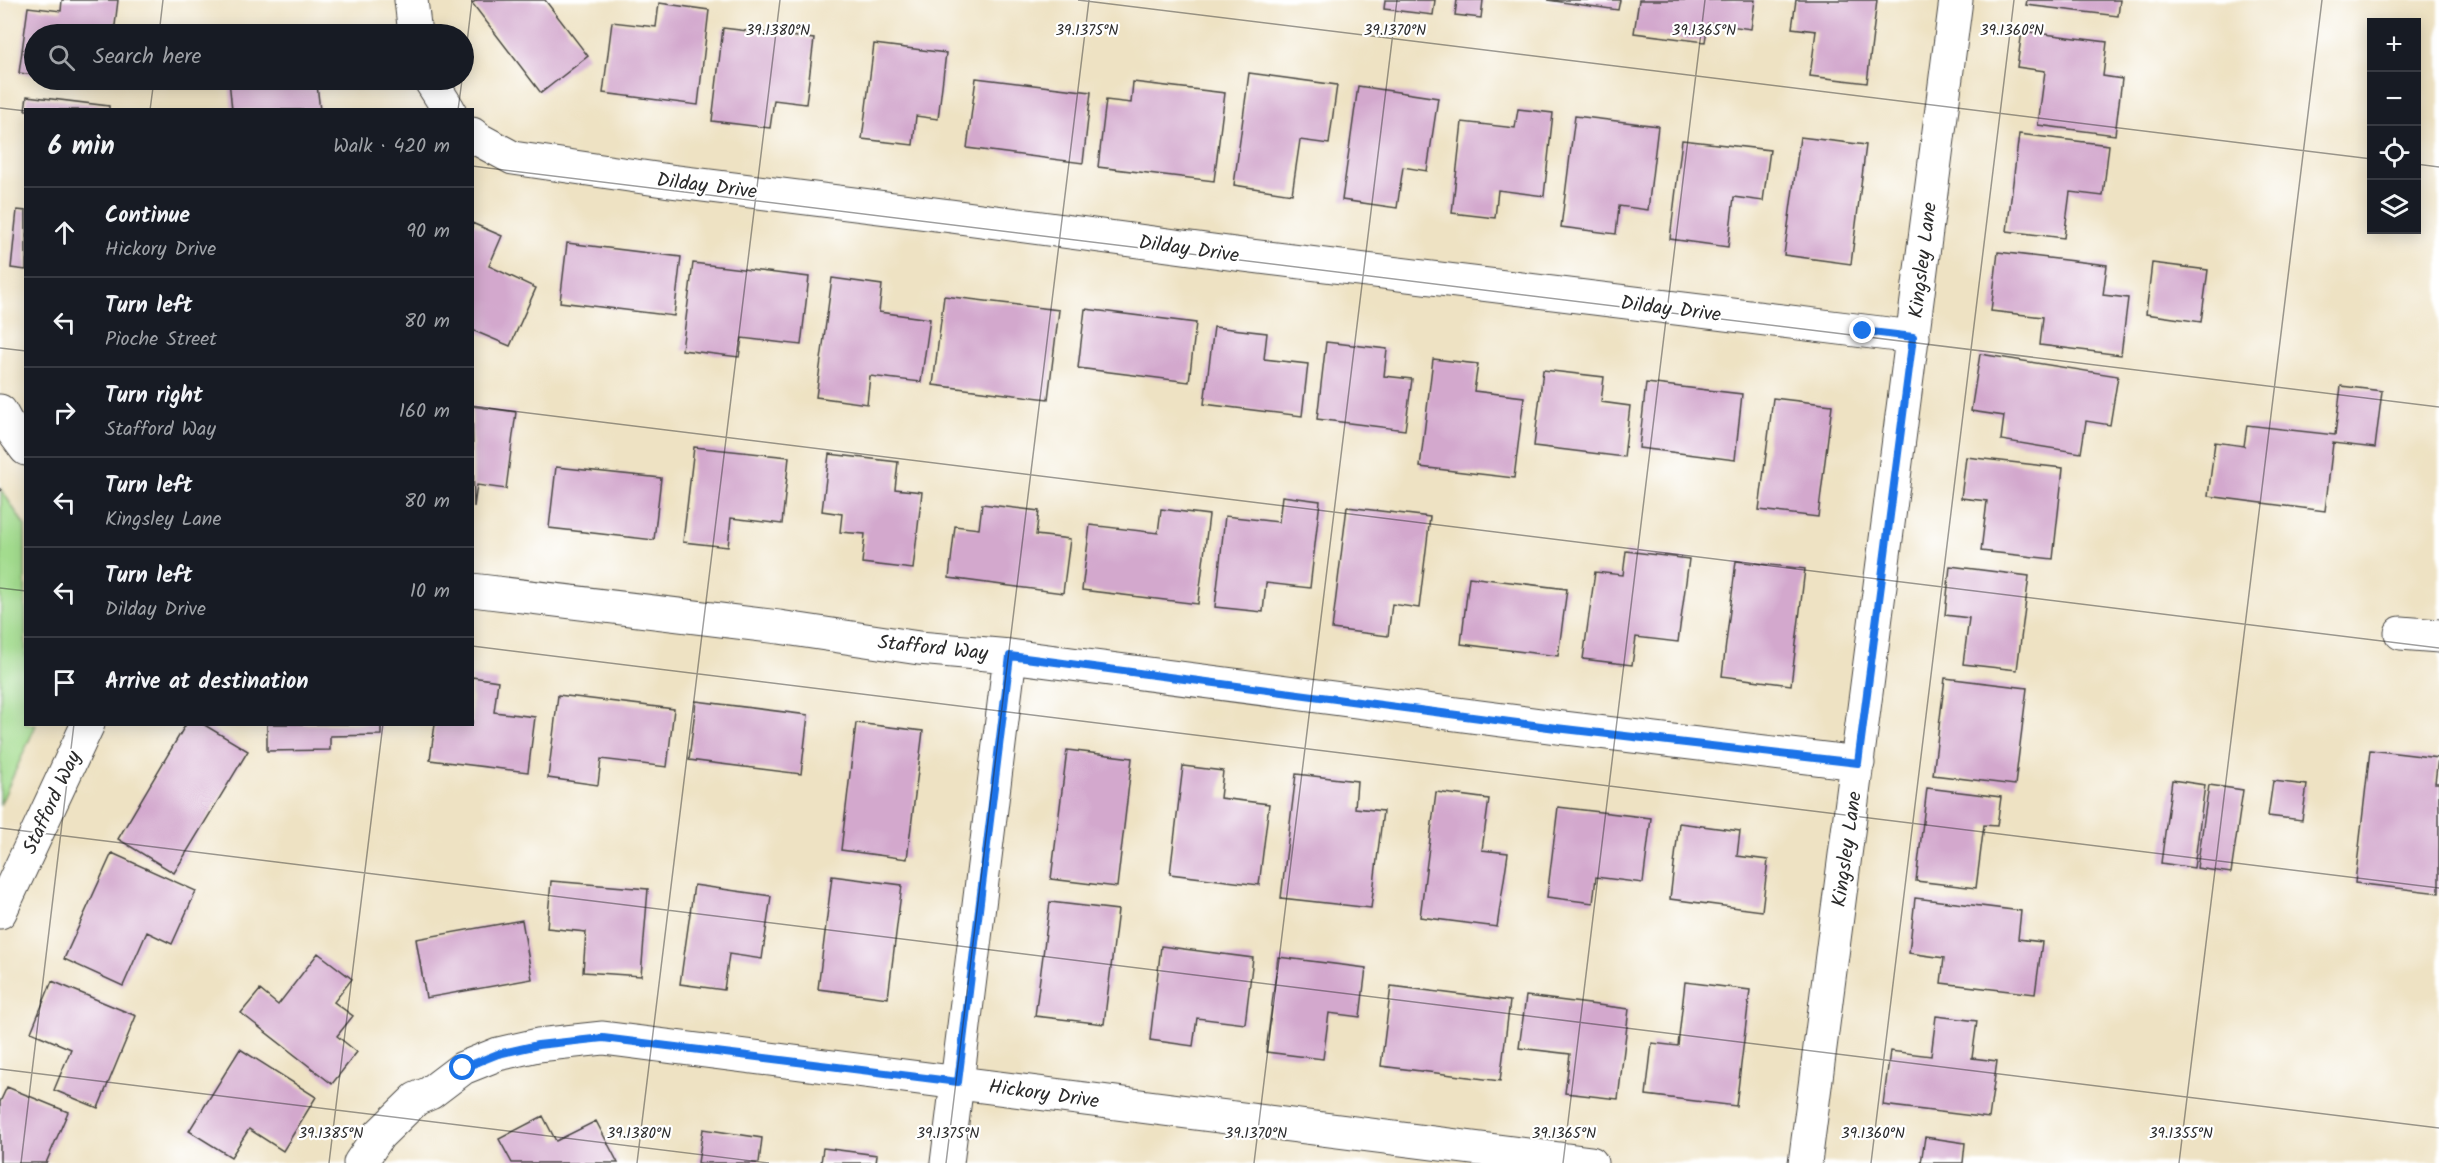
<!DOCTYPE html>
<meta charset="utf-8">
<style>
body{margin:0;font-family:Kalam,sans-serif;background:#242831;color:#f1f3f6}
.controls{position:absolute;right:18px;top:18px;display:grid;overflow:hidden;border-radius:0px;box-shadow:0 3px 15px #0003}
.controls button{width:54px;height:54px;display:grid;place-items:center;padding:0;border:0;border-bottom:2px solid #363941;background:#171b24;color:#f1f3f6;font:30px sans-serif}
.stop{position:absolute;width:18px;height:18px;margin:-14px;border:4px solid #1a73e8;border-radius:50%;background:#fff}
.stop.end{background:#1a73e8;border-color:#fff;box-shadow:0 2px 6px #0008}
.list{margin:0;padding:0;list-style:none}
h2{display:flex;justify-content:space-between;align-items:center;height:78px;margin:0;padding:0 24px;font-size:26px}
h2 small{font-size:20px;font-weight:400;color:#9ea1a6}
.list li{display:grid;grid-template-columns:39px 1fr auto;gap:18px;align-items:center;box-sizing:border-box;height:90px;padding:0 24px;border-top:2px solid #363941}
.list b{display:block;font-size:22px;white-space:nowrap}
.list p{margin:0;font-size:20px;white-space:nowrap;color:#9ea1a6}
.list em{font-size:20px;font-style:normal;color:#9ea1a6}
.icon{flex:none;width:33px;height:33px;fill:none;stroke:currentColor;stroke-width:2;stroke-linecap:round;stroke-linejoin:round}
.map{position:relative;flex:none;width:2439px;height:1163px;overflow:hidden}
.search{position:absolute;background:#171b24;box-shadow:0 3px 15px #0003;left:24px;top:24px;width:450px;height:66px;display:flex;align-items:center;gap:15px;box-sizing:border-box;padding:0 21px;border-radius:33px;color:#9ea1a6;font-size:22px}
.panel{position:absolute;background:#171b24;box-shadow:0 3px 15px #0003;left:24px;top:108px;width:450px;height:618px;border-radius:0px}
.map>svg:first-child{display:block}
.green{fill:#a3dc8e;stroke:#67845c;stroke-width:1.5}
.building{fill:#d3a8cd}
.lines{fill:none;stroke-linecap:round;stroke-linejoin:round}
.minor-casing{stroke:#484642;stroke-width:35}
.path{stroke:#484642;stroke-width:4;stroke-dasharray:4.5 4.5;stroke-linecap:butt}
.minor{stroke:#fff;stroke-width:33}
.route{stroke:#1a73e8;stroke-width:8}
.ticks{fill:none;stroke:#2b2b2b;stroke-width:1.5;stroke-opacity:0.45}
.labels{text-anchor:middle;stroke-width:4.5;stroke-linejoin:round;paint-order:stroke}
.street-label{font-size:20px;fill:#2b2b2b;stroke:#fff}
.ticks-label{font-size:15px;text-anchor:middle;fill:#2b2b2b;stroke:#fff;stroke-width:4.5;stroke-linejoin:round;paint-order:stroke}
</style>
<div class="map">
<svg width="2439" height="1163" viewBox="0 0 2439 1163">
<rect width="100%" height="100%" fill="#fff"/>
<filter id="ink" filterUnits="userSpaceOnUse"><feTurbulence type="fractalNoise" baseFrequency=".0167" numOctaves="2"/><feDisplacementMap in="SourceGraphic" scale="12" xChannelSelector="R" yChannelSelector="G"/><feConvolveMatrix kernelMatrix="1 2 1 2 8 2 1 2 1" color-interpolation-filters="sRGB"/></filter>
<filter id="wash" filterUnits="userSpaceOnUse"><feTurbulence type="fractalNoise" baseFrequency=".008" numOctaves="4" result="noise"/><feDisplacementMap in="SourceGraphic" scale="24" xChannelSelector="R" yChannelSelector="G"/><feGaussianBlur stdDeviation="1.35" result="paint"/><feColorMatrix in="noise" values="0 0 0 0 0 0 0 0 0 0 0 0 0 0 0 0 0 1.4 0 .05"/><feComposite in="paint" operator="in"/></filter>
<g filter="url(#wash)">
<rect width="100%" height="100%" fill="#eee2c3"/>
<!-- green -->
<path class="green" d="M 1,489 L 25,526 L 26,724 L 36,725 L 0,805 Z"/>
<g id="blocks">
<!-- building -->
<path class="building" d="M 62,0 L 118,0 L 114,34 L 34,34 L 34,75 L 19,73 L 28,7 L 61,11 Z
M 477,0 L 545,0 L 588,56 L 541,93 L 472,3 Z
M 1385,0 L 1435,0 L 1433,15 L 1384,9 Z
M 1457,0 L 1483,0 L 1481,18 L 1455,15 Z
M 1547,0 L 1620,0 L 1618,10 Z
M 1639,0 L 1755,0 L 1751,29 L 1708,23 L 1705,42 L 1634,33 Z
M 1796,0 L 1877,0 L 1867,83 L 1810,76 L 1816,31 L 1792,28 Z
M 2027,0 L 2120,0 L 2118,16 L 2026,5 Z
M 659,3 L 709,10 L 698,105 L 603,93 L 612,22 L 656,27 Z
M 723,28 L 814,39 L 806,104 L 774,100 L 770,128 L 712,121 Z
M 339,29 L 339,34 L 308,34 L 308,33 Z
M 2022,31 L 2107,42 L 2103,76 L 2122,79 L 2115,135 L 2038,125 L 2045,71 L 2017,67 Z
M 874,44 L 946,53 L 938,119 L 916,116 L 913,145 L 862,139 Z
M 1249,73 L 1337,85 L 1329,144 L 1300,140 L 1292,194 L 1234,185 Z
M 976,78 L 1091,92 L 1083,163 L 967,148 Z
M 229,80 L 344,80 L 345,82 L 317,85 L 320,110 L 232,110 Z
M 1133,82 L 1225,93 L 1214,181 L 1098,167 L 1106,100 L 1131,103 Z
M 1358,86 L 1438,98 L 1427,171 L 1403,167 L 1397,208 L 1342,200 Z
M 27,96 L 109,106 L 109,110 L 25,110 Z
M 1518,109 L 1553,113 L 1544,196 L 1498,190 L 1495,218 L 1452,213 L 1462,122 L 1515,128 Z
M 1575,116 L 1658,126 L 1648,210 L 1619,206 L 1616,234 L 1561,227 Z
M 2019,134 L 2109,145 L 2103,196 L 2070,192 L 2064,238 L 2007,231 Z
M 1800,137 L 1866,145 L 1851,264 L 1784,255 Z
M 1682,140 L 1770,150 L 1763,201 L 1734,197 L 1728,247 L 1670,239 Z
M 17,210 L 26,211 L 26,270 L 11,268 Z
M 472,223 L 502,236 L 489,266 L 536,288 L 510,346 L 472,330 Z
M 567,243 L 681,257 L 674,316 L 560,302 Z
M 1998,252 L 2107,265 L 2103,295 L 2128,298 L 2121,355 L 2040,345 L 2043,317 L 1991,311 Z
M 693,263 L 809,277 L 801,345 L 742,338 L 739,357 L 682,350 Z
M 2152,263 L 2208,270 L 2201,322 L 2146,314 Z
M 832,278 L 882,285 L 879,312 L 930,319 L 921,382 L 870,376 L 867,404 L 816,397 Z
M 944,296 L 1059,310 L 1048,399 L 933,385 Z
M 1085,309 L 1196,323 L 1189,382 L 1078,368 Z
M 1214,327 L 1267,333 L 1264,359 L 1308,364 L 1302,416 L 1204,404 Z
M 1326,342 L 1387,349 L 1384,376 L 1412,379 L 1405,430 L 1317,419 Z
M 1980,354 L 2118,376 L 2110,425 L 2086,421 L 2081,453 L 2001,440 L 2004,416 L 1971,411 Z
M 1433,359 L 1478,364 L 1474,391 L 1524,397 L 1514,478 L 1420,467 Z
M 1543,370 L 1604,377 L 1601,402 L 1630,406 L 1624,457 L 1534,446 Z
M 1646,383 L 1742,394 L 1735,460 L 1639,448 Z
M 2341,386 L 2382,391 L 2375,448 L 2333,443 L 2325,511 L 2208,496 L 2215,442 L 2244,446 L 2247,425 L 2335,435 Z
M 1773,398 L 1832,405 L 1818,517 L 1759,510 Z
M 472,406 L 516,412 L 506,489 L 477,485 L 474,507 Z
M 694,447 L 789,457 L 782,524 L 731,518 L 728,547 L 683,542 Z
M 829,454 L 898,462 L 895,489 L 922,492 L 913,569 L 862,563 L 865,534 L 840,532 L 842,514 L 822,511 Z
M 1966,457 L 2063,468 L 2053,559 L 1981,551 L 1987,501 L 1961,498 Z
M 556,467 L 661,478 L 654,540 L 549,528 Z
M 1282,496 L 1320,501 L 1310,588 L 1266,583 L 1263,612 L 1215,607 L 1225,516 L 1279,522 Z
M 982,504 L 1039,511 L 1036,535 L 1070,539 L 1063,593 L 949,578 L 955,526 L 979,529 Z
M 1347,507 L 1430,517 L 1419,608 L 1392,604 L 1388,636 L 1332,629 Z
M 1161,509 L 1209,515 L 1198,604 L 1082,590 L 1090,525 L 1158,533 Z
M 1626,551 L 1689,559 L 1678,642 L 1636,637 L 1632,665 L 1583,659 L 1595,572 L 1623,575 Z
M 1736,561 L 1805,569 L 1791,685 L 1722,676 Z
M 1950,566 L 2029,576 L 2017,670 L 1963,664 L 1969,618 L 1945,615 Z
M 1469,577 L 1567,589 L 1558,656 L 1461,644 Z
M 472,677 L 498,681 L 494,712 L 535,717 L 528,772 L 430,760 L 435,724 L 472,724 Z
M 1945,678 L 2027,688 L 2015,785 L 1933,775 Z
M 558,695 L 674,709 L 667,767 L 601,759 L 598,785 L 548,778 Z
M 696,701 L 808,715 L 801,774 L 689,760 Z
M 856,723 L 923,731 L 907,859 L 841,850 Z
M 186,724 L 203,724 L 248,751 L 174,873 L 118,839 Z
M 267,724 L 381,724 L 381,735 L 330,736 L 330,750 L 267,751 Z
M 1067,750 L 1132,758 L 1117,887 L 1051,879 Z
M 2370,750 L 2438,758 L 2435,783 L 2439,783 L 2439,893 L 2355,883 Z
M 1183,766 L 1223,771 L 1220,798 L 1269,804 L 1259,885 L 1170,874 Z
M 1296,774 L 1357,781 L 1355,808 L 1383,811 L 1371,908 L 1281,898 Z
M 2172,780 L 2205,785 L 2194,868 L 2161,863 Z
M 2273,781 L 2307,785 L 2302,820 L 2268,816 Z
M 2209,785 L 2243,790 L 2231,873 L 2197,868 Z
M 1927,788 L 2001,797 L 1997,826 L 1984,825 L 1976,888 L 1916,881 Z
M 1436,792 L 1489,799 L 1482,850 L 1508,853 L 1497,927 L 1420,917 Z
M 1558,807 L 1651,818 L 1643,883 L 1596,877 L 1593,903 L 1547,897 Z
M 1679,823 L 1740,831 L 1737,856 L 1768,860 L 1762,911 L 1670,899 Z
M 112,853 L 196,891 L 172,944 L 147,932 L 123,986 L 64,959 Z
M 832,876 L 902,885 L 888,998 L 818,989 Z
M 551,881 L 648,889 L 641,976 L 583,972 L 586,932 L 547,928 Z
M 694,885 L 771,896 L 762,959 L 729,954 L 724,990 L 680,984 Z
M 1915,898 L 2021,911 L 2018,939 L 2042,942 L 2035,994 L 1941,983 L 1944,958 L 1909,953 Z
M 1050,902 L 1118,910 L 1104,1024 L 1035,1016 Z
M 522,920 L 532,979 L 426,998 L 416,939 Z
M 1161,946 L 1253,958 L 1245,1024 L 1197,1018 L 1193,1046 L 1150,1040 Z
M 318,953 L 352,979 L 334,1002 L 353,1016 L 337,1036 L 357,1052 L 332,1084 L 241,1013 L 260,990 L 278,1005 Z
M 1278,957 L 1366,968 L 1360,1017 L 1329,1013 L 1323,1059 L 1266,1052 Z
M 52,981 L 136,1016 L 98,1108 L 54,1090 L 71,1049 L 31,1032 Z
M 1685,982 L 1750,990 L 1736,1106 L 1646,1095 L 1652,1043 L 1678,1046 Z
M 1391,986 L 1510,1001 L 1500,1081 L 1381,1066 Z
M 1526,996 L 1629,1009 L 1618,1099 L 1565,1093 L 1570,1054 L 1519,1048 Z
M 1936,1016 L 1977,1021 L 1972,1058 L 1997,1061 L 1989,1118 L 1883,1105 L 1890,1051 L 1931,1056 Z
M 240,1049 L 316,1097 L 283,1151 L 249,1129 L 231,1157 L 189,1131 Z
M 7,1087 L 68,1112 L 46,1163 L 0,1163 L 0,1102 Z
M 543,1116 L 556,1141 L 596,1121 L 618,1163 L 512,1163 L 499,1139 Z
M 703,1129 L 762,1138 L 759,1163 L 698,1163 Z
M 1925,1137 L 1965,1143 L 1963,1163 L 1921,1163 Z
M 823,1148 L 877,1155 L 876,1163 L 821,1163 Z"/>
</g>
</g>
<g filter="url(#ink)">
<use href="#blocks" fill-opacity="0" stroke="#484642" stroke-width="1.5"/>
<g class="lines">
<defs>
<path id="minor" d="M 411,0 L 415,34
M 430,80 L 449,110
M 472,134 L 478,139 L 513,158 L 670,181 L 951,216 L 1243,255 L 1913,337
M 0,411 L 6,422 L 26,449
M 472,590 L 779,627 L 919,648 L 1010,656 L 1556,727 L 1858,763
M 2401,633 L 2439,636
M 0,912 L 88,724
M 360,1163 L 379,1135 L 416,1099 L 430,1093 L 463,1068 L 498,1054 L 538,1045 L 603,1038 L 1591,1163
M 947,1163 L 1010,656
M 1805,1163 L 1956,0"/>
</defs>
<!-- minor casing -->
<use href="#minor" class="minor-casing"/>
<!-- path -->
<path class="path" d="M 0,490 L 1,489"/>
<!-- minor -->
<use href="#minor" class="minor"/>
</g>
</g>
<g class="lines" filter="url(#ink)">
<!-- route -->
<path class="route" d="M 463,1068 L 498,1054 L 538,1045 L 603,1038 L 958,1082 L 1010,656 L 1556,728 L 1858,763 L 1913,337 L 1863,331"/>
</g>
<!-- ticks -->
<path class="ticks" d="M 1078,0 L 2372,159M 159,34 L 163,0M 464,68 L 472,0M 0,108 L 26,111M 150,110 L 154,80M 458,110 L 462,80M 2416,164 L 2439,167M 472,166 L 2439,407M 0,348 L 26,351M 472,406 L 2439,648M 0,588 L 26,591M 472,646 L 2439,888M 0,828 L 2439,1128M 0,1069 L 769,1163M 21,1163 L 74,724M 329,1163 L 383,724M 637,1163 L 780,0M 946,1163 L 1089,0M 1254,1163 L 1397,0M 1563,1163 L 1705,0M 1871,1163 L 2014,0M 2179,1163 L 2322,0"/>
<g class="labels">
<!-- street labels -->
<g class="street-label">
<text transform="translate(707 185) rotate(7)" y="7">Dilday Drive</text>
<text transform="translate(1189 248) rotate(8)" y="7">Dilday Drive</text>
<text transform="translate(1922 260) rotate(-83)" y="7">Kingsley Lane</text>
<text transform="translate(1671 308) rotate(7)" y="7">Dilday Drive</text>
<text transform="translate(933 647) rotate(6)" y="7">Stafford Way</text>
<text transform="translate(51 802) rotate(-65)" y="7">Stafford Way</text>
<text transform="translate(1846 849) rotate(-82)" y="7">Kingsley Lane</text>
<text transform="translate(1044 1093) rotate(8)" y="7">Hickory Drive</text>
</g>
</g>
<g class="ticks-label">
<text x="778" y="35">39.1380°N</text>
<text x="1087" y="35">39.1375°N</text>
<text x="1395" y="35">39.1370°N</text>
<text x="1704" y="35">39.1365°N</text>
<text x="2012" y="35">39.1360°N</text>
<text x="331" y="1138">39.1385°N</text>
<text x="639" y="1138">39.1380°N</text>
<text x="948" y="1138">39.1375°N</text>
<text x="1256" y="1138">39.1370°N</text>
<text x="1564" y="1138">39.1365°N</text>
<text x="1873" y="1138">39.1360°N</text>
<text x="2181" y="1138">39.1355°N</text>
</g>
</svg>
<div class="controls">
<button>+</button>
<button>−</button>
<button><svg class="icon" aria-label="locate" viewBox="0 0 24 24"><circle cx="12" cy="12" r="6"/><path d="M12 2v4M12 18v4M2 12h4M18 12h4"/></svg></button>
<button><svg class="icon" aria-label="layers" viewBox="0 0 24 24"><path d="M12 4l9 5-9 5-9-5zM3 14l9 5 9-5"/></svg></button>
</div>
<div class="stop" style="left:463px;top:1068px"></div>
<div class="stop end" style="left:1863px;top:331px"></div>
<div class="search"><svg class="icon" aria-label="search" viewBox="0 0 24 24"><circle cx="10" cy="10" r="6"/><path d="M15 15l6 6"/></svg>Search here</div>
<section class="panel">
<h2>6 min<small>Walk · 420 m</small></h2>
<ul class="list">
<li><svg class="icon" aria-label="ahead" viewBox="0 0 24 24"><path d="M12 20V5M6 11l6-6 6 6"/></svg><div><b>Continue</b><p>Hickory Drive</p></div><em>90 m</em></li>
<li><svg class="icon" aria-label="left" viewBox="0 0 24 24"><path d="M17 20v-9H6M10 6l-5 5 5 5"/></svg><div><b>Turn left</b><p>Pioche Street</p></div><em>80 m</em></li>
<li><svg class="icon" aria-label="right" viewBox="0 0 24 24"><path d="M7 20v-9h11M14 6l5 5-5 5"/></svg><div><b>Turn right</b><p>Stafford Way</p></div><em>160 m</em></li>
<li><svg class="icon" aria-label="left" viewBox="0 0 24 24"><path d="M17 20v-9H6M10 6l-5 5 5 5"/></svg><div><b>Turn left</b><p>Kingsley Lane</p></div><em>80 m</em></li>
<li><svg class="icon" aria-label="left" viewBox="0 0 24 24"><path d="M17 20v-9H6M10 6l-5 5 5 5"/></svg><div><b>Turn left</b><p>Dilday Drive</p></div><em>10 m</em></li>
<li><svg class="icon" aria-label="arrive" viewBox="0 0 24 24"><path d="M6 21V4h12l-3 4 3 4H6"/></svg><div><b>Arrive at destination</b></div></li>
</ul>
</section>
</div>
